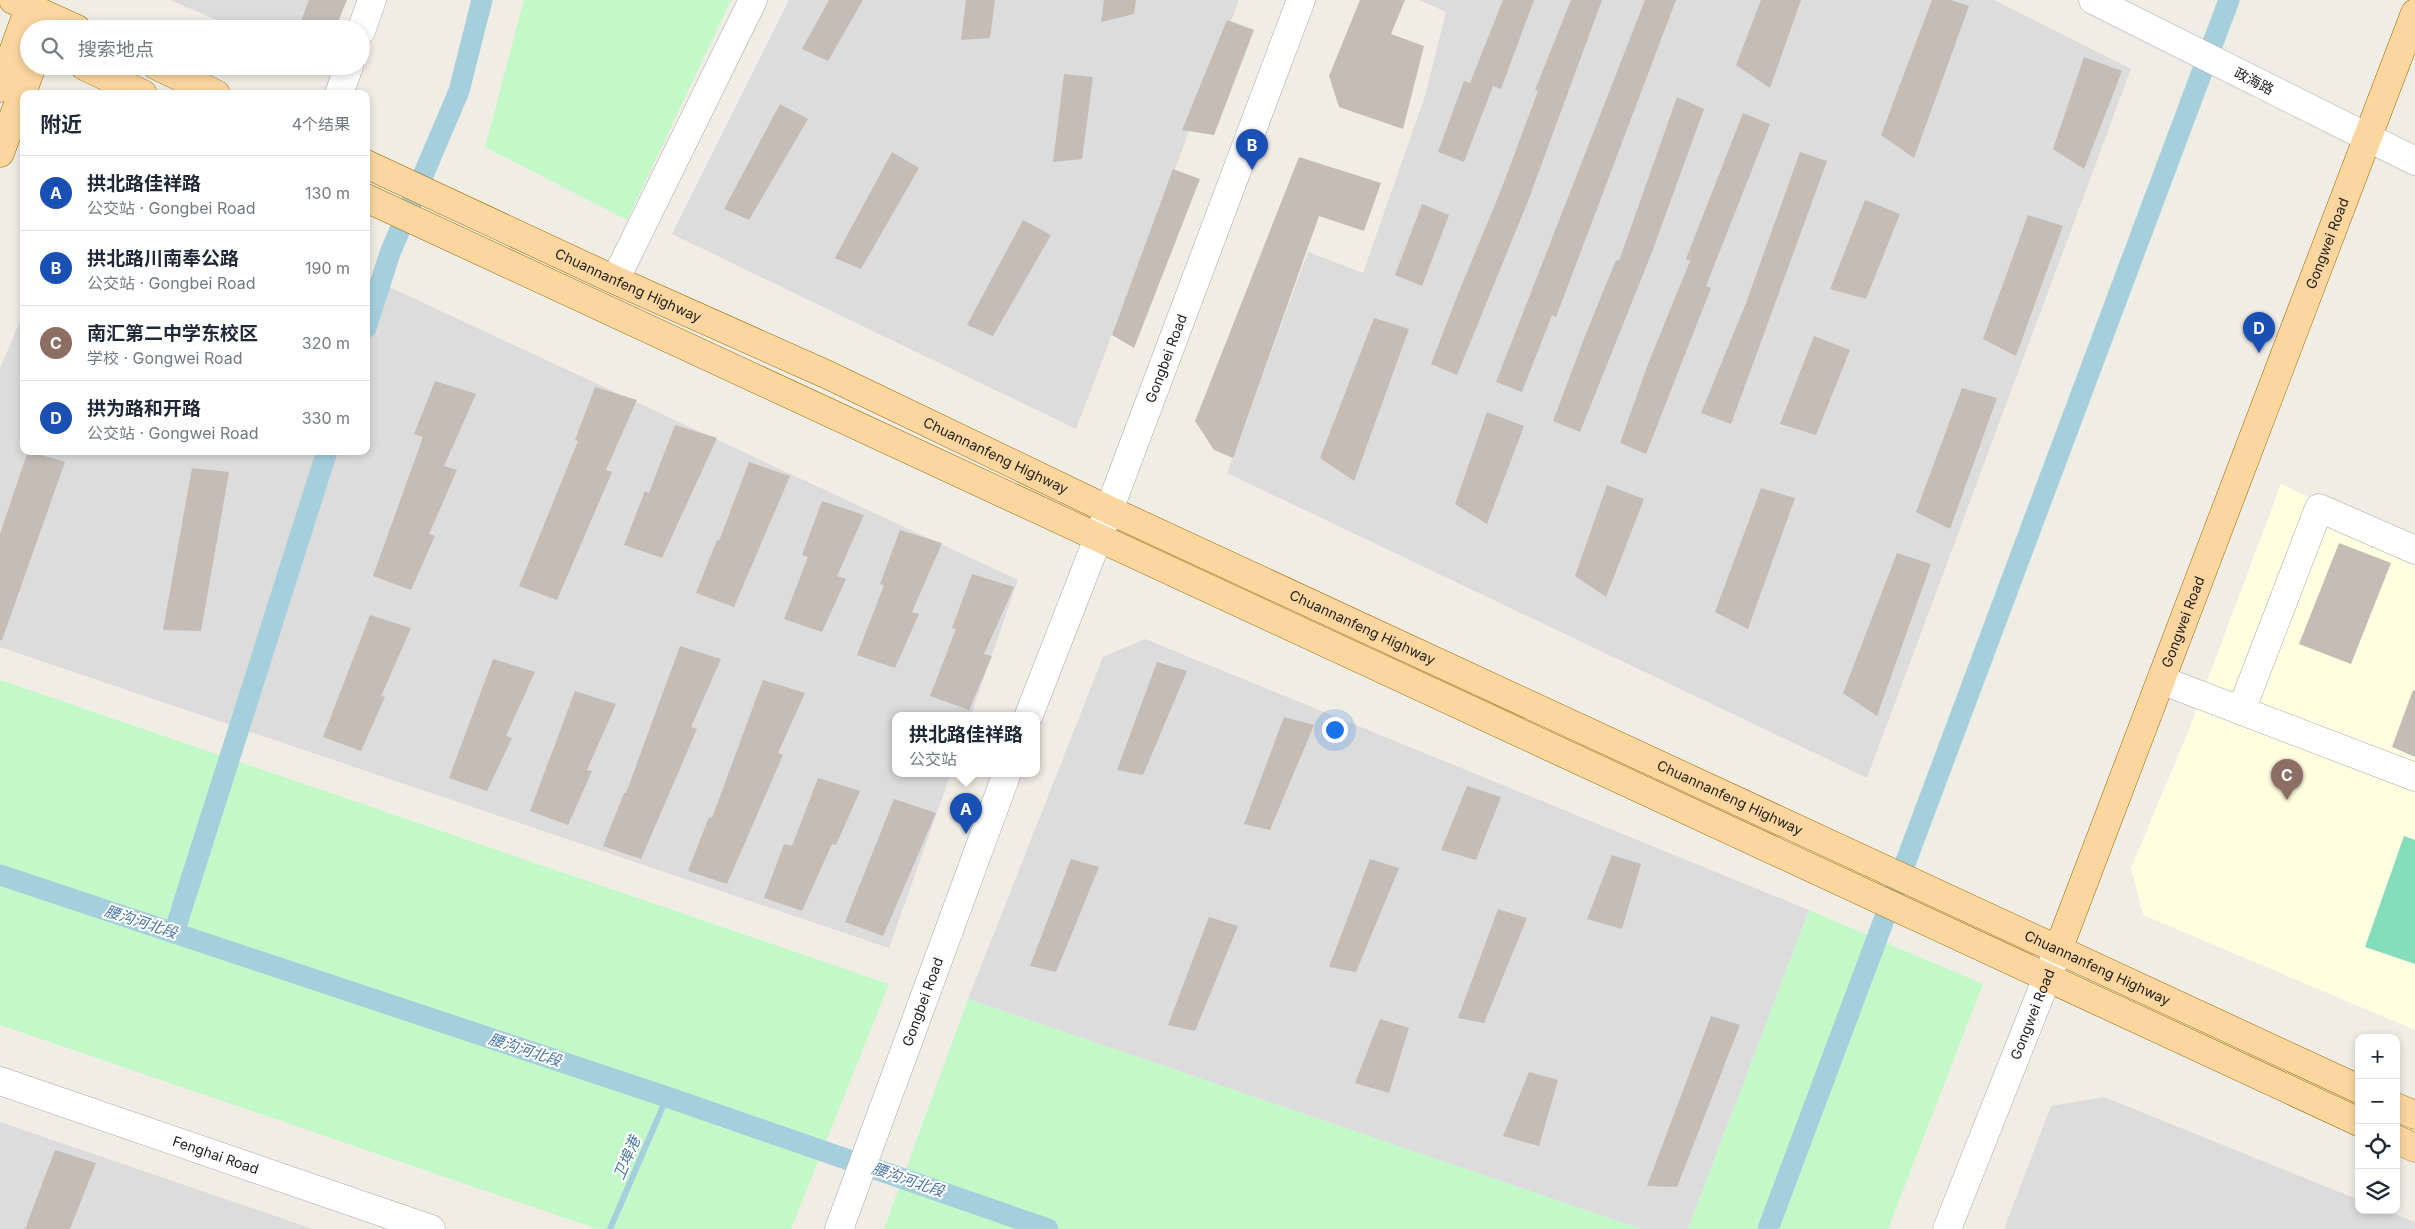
<!DOCTYPE html>
<html lang="zh">
<head>
<meta charset="utf-8">
<style>
  body { margin:0; font-family:Inter,"Noto Sans SC",sans-serif; background:#f2f2f3; color:#1f2937 }
  .controls { position:absolute; right:15px; bottom:15px; display:grid; overflow:hidden; border-radius:10px; box-shadow:0 2px 8px #0003 }
  .controls button { width:45px; height:45px; display:grid; place-items:center; padding:0; border:0; border-bottom:1px solid #e0e1e3; background:#fff; color:#1f2937; font:25px sans-serif }
  .you { position:absolute; left:1334px; top:729px; width:18px; height:18px; margin:-12px; border:4px solid #fff; border-radius:50%; background:#1a73e8; box-shadow:0 0 0 8px #1a73e833 }
  .badge { display:grid; place-items:center; width:32px; height:32px; border-radius:50%; background:#2563eb; color:#fff; font-size:16px; font-weight:700 }
  .pin { position:absolute; translate:-50% -41px; filter:drop-shadow(0 1px 2px #0008) }
  .pin::after { content:''; position:absolute; top:26px; width:18px; height:15px; background:inherit; clip-path:polygon(0 0,100% 0,50% 100%) }
  .popup { position:absolute; left:892px; top:712px; width:148px; height:65px; box-sizing:border-box; display:grid; place-content:center; border-radius:10px; background:#fff; filter:drop-shadow(0 1px 4px #0005); font-size:16px; white-space:nowrap; color:#747a83 }
  .popup b { font-size:19px; color:#1f2937 }
  .popup::after { content:''; position:absolute; left:50%; top:100%; margin-left:-10px; border:10px solid transparent; border-top-color:#fff }
  .list { margin:0; padding:0; list-style:none }
  h2 { display:flex; justify-content:space-between; align-items:center; height:65px; margin:0; padding:0 20px; font-size:21px }
  h2 small { font-size:16px; font-weight:400; color:#747a83 }
  .list li { display:grid; grid-template-columns:32px 1fr auto; gap:15px; align-items:center; box-sizing:border-box; height:75px; padding:0 20px; border-top:1px solid #e0e1e3 }
  .list b { display:block; font-size:19px; white-space:nowrap }
  .list p { margin:0; font-size:16px; white-space:nowrap; color:#747a83 }
  .list em { font-size:16px; font-style:normal; color:#747a83 }
  .icon { flex:none; width:28px; height:28px; fill:none; stroke:currentColor; stroke-width:2; stroke-linecap:round; stroke-linejoin:round }
  .map { position:relative; flex:none; width:2415px; height:1229px; overflow:hidden }
  .search { position:absolute; background:#fff; box-shadow:0 2px 8px #0003; left:20px; top:20px; width:350px; height:55px; display:flex; align-items:center; gap:12px; box-sizing:border-box; padding:0 18px; border-radius:28px; color:#747a83; font-size:19px }
  .panel { position:absolute; background:#fff; box-shadow:0 2px 8px #0003; left:20px; top:90px; width:350px; height:365px; border-radius:10px }
  .map>svg:first-child { display:block }
</style>
</head>
<body>
<div class="map">
<svg width="2415" height="1229" viewBox="0 0 2415 1229">
  <rect width="100%" height="100%" fill="#f0ede5"/>
  <path fill="#dddcdc" d="M170,0H339L327,29H238Z
    M789,0H1239L1076,429L672,234Z
    M1419,0H1994L2131,69L1867,778L1227,473L1308,252L1363,273L1425,96L1446,12Z
    M366,276L1018,580L971,715H896V773H951L889,948L0,647V368L24,312V451H366Z
    M1145,639L1809,910L1688,1229H1641L968,999L1103,657Z
    M2104,1097L2359,1200V1210H2385L2415,1222V1229H2004L2051,1106Z
    M0,1122L313,1229H0Z"/>
  <path fill="#feffe0" d="M2281,484L2415,550V1030L2143,915L2131,868L2188,732Z"/>
  <path fill="#c3f9c9" d="M524,0H731L627,220L485,147Z
    M0,680L889,984L791,1229H597L0,1025Z
    M1809,910L1983,984L1888,1229H1688Z
    M968,999L1641,1229H884Z"/>
  <path fill="#84debd" d="M2404,836L2415,840V964L2365,947Z"/>
  <g fill="none" stroke-linecap="round" stroke-linejoin="round">
    <path stroke="#a6cfdd" stroke-width="6" d="M610,1229L667,1097"/>
    <path stroke="#a6cfdd" stroke-width="21" d="M366,328L390,253L459,91L482,0
      M0,875L667,1097L1048,1229
      M174,933L327,451
      M1768,1229L2229,0"/>
  </g>
  <path fill="#c4bcb5" d="M309,0H347L335,29H298Z
    M829,0H863L828,61L802,49Z
    M966,0H995L990,38L961,40Z
    M1104,0H1136L1134,14L1101,22Z
    M1360,0H1405L1391,34L1424,46L1403,129L1339,107L1329,76Z
    M1503,0H1534L1501,89L1493,86L1464,162L1438,152L1464,81L1470,83Z
    M1571,0H1602L1528,201L1457,375L1431,364L1458,294L1501,190L1538,91L1535,90Z
    M1645,0H1676L1556,317L1552,315L1522,392L1496,382Z
    M1761,0H1801L1770,88L1736,65Z
    M1932,0H1951L1969,6L1914,158L1881,135Z
    M1227,20L1254,30L1214,135L1182,130Z
    M2084,57L2122,71L2084,169L2053,149Z
    M1064,74L1093,77L1082,159L1053,162Z
    M1677,97L1704,109L1652,252L1580,432L1553,421L1585,336L1616,260L1619,261Z
    M780,104L808,119L749,220L724,209Z
    M1743,113L1770,124L1706,286L1711,288L1646,454L1620,443L1648,364L1690,261L1686,259Z
    M892,152L919,168L861,269L835,258Z
    M1800,152L1827,161L1731,424L1701,413L1746,303Z
    M1299,157L1381,183L1364,231L1319,216L1233,458L1214,450L1195,421Z
    M1173,169L1200,179L1134,348L1112,335Z
    M1865,200L1900,214L1866,299L1830,289Z
    M1422,204L1449,215L1422,286L1395,275Z
    M2028,215L2063,226L2016,356L1983,339Z
    M1023,220L1051,235L993,336L967,325Z
    M1374,318L1409,329L1354,481L1320,458Z
    M1814,336L1850,350L1816,435L1780,424Z
    M435,381L476,394L444,466L457,470L429,534L435,536L411,590L373,576L423,437L414,434Z
    M595,387L637,400L606,470L612,472L557,600L519,586L578,441L575,440Z
    M1962,388L1997,398L1950,529L1916,512Z
    M1487,412L1524,426L1487,524L1455,504Z
    M675,425L717,438L662,558L624,545L645,491L649,493Z
    M28,451L65,462L2,640H0V534Z
    M749,462L790,476L734,607L696,593L717,540L719,541Z
    M192,468L229,472L201,631L163,630Z
    M1607,485L1644,499L1606,597L1575,576Z
    M1761,488L1795,498L1748,629L1715,612Z
    M822,501L864,515L837,576L846,579L822,632L784,619L808,557L802,555Z
    M900,530L942,543L912,612L919,614L895,668L857,655L884,585L880,584Z
    M2339,543L2391,563L2351,664L2299,644Z
    M1897,553L1931,564L1877,716L1843,693Z
    M972,574L1014,587L984,654L992,656L969,710L930,696L956,629L952,628Z
    M370,615L411,628L381,696L385,697L361,751L323,737Z
    M680,646L721,659L691,727L697,729L641,859L603,846L624,793H626Z
    M493,659L535,672L506,736L512,738L487,791L449,778Z
    M1157,662L1187,671L1143,775L1117,770Z
    M763,680L805,693L778,753L783,755L727,884L688,871L709,817L712,818Z
    M2413,690L2415,691V757L2392,747Z
    M575,691L616,704L587,770L592,771L568,825L530,811Z
    M1284,717L1314,725L1270,830L1244,824Z
    M818,778L860,791L836,845L832,844L802,911L764,898L784,844L792,846Z
    M1467,786L1501,797L1476,860L1441,850Z
    M894,799L936,813L883,936L845,922Z
    M1612,855L1641,864L1622,929L1587,919Z
    M1071,859L1099,867L1056,972L1030,966Z
    M1370,859L1399,868L1356,972L1329,967Z
    M1498,909L1527,918L1484,1023L1458,1018Z
    M1209,917L1238,926L1195,1031L1168,1025Z
    M1711,1016L1740,1025L1677,1187L1647,1186Z
    M1380,1019L1409,1028L1389,1093L1355,1083Z
    M1529,1072L1558,1080L1539,1146L1503,1136Z
    M55,1150L96,1163L70,1229H25Z"/>
  <g fill="none" stroke-linecap="round" stroke-linejoin="round">
    <defs>
      <g id="minor">
        <path d="M2093,0L2415,161"/>
        <path d="M361,31L372,0"/>
        <path d="M339,94L349,66"/>
        <path d="M615,280L753,0"/>
        <path d="M2161,680L2415,777"/>
        <path d="M2241,711L2319,508L2415,550"/>
        <path id="s1" d="M1029,715L1109,510L1301,0"/>
        <path id="s2" d="M0,1081L431,1229"/>
        <path id="s3" d="M839,1229L1007,773"/>
        <path id="s4" d="M1947,1229L2058,950"/>
      </g>
      <g id="major">
        <path d="M13,0L77,29"/>
        <path d="M84,66L143,94"/>
        <path d="M157,66L216,94"/>
        <path d="M0,88L32,0"/>
        <path d="M0,153L32,66"/>
        <path id="s5" d="M366,164L615,280L828,375L1109,510L2359,1089"/>
        <path d="M366,198L2359,1122"/>
        <path id="s6" d="M2058,950L2415,13"/>
        <path d="M2396,1107L2415,1115"/>
        <path d="M2396,1139L2415,1148"/>
      </g>
    </defs>
    <use href="#minor" stroke="#a6a6a6" stroke-width="29"/>
    <use href="#major" stroke="#986a02" stroke-width="29"/>
    <use href="#minor" stroke="#fff" stroke-width="28"/>
    <use href="#major" stroke="#fbd69f" stroke-width="28"/>
  </g>
  <g text-anchor="middle" stroke-width="4" stroke-linejoin="round" paint-order="stroke">
    <g font-size="14" fill="#1f1f1f" stroke="#fff">
      <text transform="translate(2254 81) rotate(27)" y="5">政海路</text>
      <text dy="5" stroke="none"><textPath href="#s6" startOffset="756">Gongwei Road</textPath></text>
      <text dy="5" stroke="none"><textPath href="#s5" startOffset="289">Chuannanfeng Highway</textPath></text>
      <text dy="5" stroke="none"><textPath href="#s1" startOffset="382">Gongbei Road</textPath></text>
      <text dy="5" stroke="none"><textPath href="#s5" startOffset="694">Chuannanfeng Highway</textPath></text>
      <text dy="5" stroke="none"><textPath href="#s6" startOffset="351">Gongwei Road</textPath></text>
      <text dy="5" stroke="none"><textPath href="#s5" startOffset="1099">Chuannanfeng Highway</textPath></text>
      <text dy="5" stroke="none"><textPath href="#s5" startOffset="1504">Chuannanfeng Highway</textPath></text>
      <text dy="5" stroke="none"><textPath href="#s5" startOffset="1909">Chuannanfeng Highway</textPath></text>
      <text dy="5" stroke="none"><textPath href="#s3" startOffset="242">Gongbei Road</textPath></text>
      <text dy="5" stroke="none"><textPath href="#s4" startOffset="231">Gongwei Road</textPath></text>
      <text dy="5" stroke="none"><textPath href="#s2" startOffset="228">Fenghai Road</textPath></text>
    </g>
    <g font-size="15" font-style="italic" fill="#4976a6" stroke="#fff">
      <text transform="translate(141 922) rotate(18)" y="5">腰沟河北段</text>
      <text transform="translate(525 1050) rotate(18)" y="5">腰沟河北段</text>
      <text transform="translate(627 1158) rotate(-67)" y="5">卫埠港</text>
      <text transform="translate(908 1180) rotate(19)" y="5">腰沟河北段</text>
    </g>
  </g>
</svg>
<div class="controls">
<button>+</button>
<button>−</button>
<button><svg class="icon" aria-label="locate" viewBox="0 0 24 24"><circle cx="12" cy="12" r="6"/><path d="M12 2v4M12 18v4M2 12h4M18 12h4"/></svg></button>
<button><svg class="icon" aria-label="layers" viewBox="0 0 24 24"><path d="M12 4l9 5-9 5-9-5zM3 14l9 5 9-5"/></svg></button>
</div>
<div class="you"></div>
<div class="pin badge" style="left:966px;top:834px;background:#1a4fb4">A</div>
<div class="popup"><b>拱北路佳祥路</b>公交站</div>
<div class="pin badge" style="left:1252px;top:170px;background:#1a4fb4">B</div>
<div class="pin badge" style="left:2287px;top:800px;background:#8d6e63">C</div>
<div class="pin badge" style="left:2259px;top:353px;background:#1a4fb4">D</div>
<div class="search"><svg class="icon" aria-label="search" viewBox="0 0 24 24"><circle cx="10" cy="10" r="6"/><path d="M15 15l6 6"/></svg>搜索地点</div>
<section class="panel">
<h2>附近<small>4个结果</small></h2>
<ul class="list">
<li><span class="badge" style="background:#1a4fb4">A</span><div><b>拱北路佳祥路</b><p>公交站 · Gongbei Road</p></div><em>130 m</em></li>
<li><span class="badge" style="background:#1a4fb4">B</span><div><b>拱北路川南奉公路</b><p>公交站 · Gongbei Road</p></div><em>190 m</em></li>
<li><span class="badge" style="background:#8d6e63">C</span><div><b>南汇第二中学东校区</b><p>学校 · Gongwei Road</p></div><em>320 m</em></li>
<li><span class="badge" style="background:#1a4fb4">D</span><div><b>拱为路和开路</b><p>公交站 · Gongwei Road</p></div><em>330 m</em></li>
</ul>
</section>
</div>
</body>
</html>
